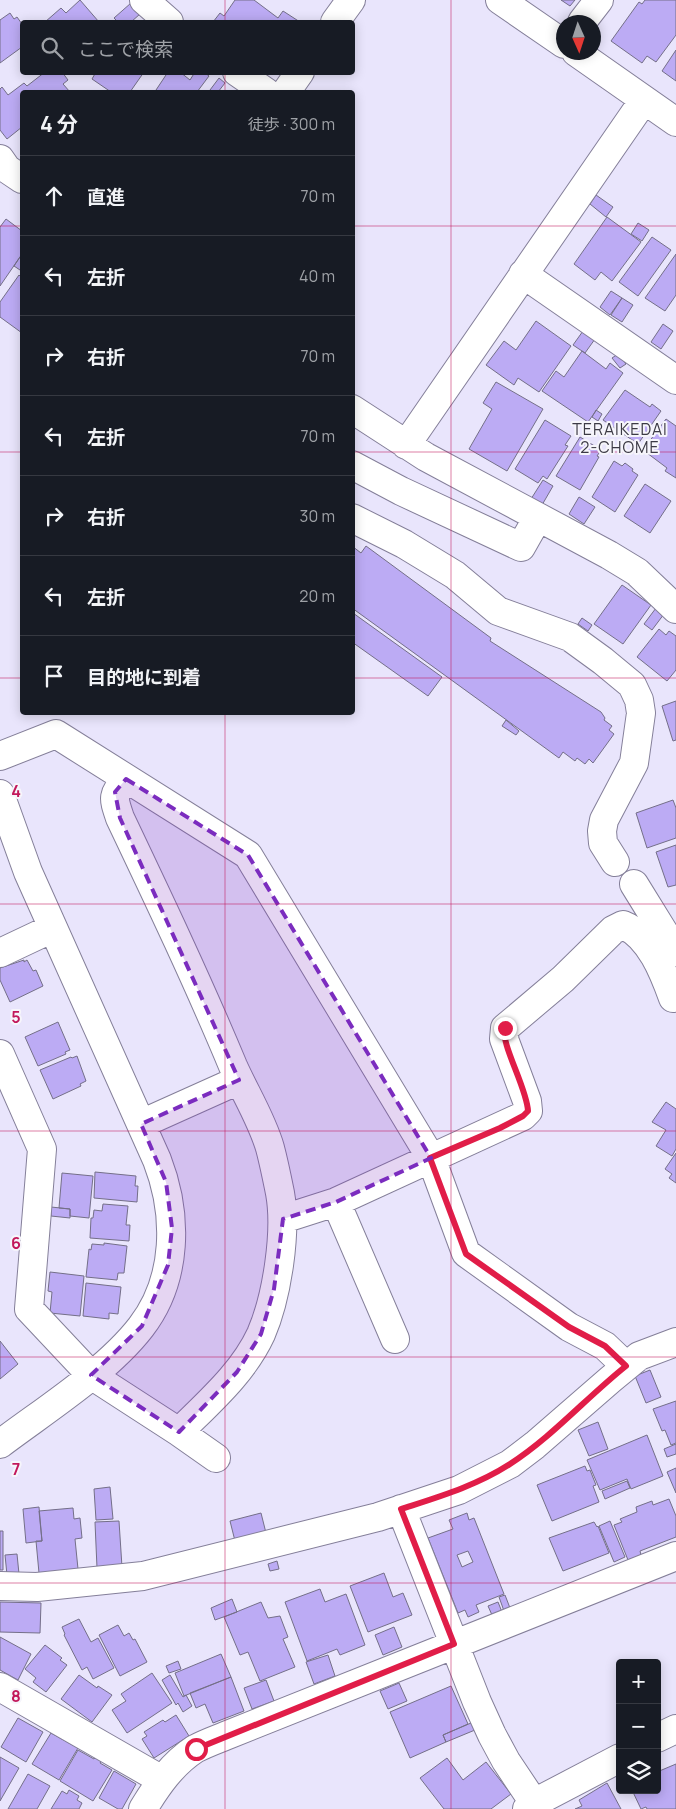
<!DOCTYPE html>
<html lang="ja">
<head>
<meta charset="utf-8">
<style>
  body { margin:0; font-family:Manrope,"Noto Sans JP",sans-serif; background:#20242c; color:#f1f3f6 }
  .controls { position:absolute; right:15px; bottom:15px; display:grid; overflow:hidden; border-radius:5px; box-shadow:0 2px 12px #0003 }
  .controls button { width:45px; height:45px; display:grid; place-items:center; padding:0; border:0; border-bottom:1px solid #363941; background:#171b24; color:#f1f3f6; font:25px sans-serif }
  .compass { position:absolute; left:556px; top:15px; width:45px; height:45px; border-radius:50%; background:#171b24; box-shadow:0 2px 12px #0003; rotate:177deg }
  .stop { position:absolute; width:15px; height:15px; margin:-11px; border:4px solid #e11d48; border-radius:50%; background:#fff }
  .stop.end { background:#e11d48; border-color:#fff; box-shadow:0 1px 5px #0008 }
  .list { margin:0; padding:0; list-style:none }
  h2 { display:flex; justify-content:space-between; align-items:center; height:65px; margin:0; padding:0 20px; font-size:21px }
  h2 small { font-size:16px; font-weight:400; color:#9ea1a6 }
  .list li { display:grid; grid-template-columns:32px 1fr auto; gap:15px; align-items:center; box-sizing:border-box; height:80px; padding:0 20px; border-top:1px solid #363941 }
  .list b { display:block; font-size:19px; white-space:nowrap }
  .list em { font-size:16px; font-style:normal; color:#9ea1a6 }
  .icon { flex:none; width:28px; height:28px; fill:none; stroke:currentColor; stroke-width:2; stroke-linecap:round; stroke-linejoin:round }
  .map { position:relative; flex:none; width:676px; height:1809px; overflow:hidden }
  .search { position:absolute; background:#171b24; box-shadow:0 2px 12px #0003; left:20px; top:20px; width:335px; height:55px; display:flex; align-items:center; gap:12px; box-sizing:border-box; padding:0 18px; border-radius:5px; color:#9ea1a6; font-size:19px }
  .panel { position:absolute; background:#171b24; box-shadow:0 2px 12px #0003; left:20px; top:90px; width:335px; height:625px; border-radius:5px }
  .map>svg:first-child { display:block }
</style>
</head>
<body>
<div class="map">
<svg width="676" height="1809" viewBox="0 0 676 1809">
  <rect width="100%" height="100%" fill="#e9e5fc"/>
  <path fill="#bcabf4" stroke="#746f88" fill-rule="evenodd" d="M80,0L99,22H45L61,8L66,13Z
    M235,0H254L278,18L283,11L300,22H213L220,13L224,16Z
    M561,0H575L570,6Z
    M645,0H676V35L656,62L647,56L642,63L611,41L639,2L642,4Z
    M131,3L140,14L131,22H118L114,18Z
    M10,13L14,19L17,17L22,24V47L0,63V20Z
    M676,50V81L662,71Z
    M45,72H62L68,80L63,84L70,92H22V127L7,139L0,130V89L2,87L8,95L24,83L27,86Z
    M96,72H144L130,92H111L92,79Z
    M168,72H180L190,80L195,72H204L209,76L197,92H159L156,90Z
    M219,78L225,83L218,92H213L210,90Z
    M596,195L613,207L606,217L590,204Z
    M607,217L641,242L612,281L601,272L595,280L574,264Z
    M6,219L22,231V254L0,286V227Z
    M638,223L649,230L642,241L631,234Z
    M652,237L671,250L638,296L619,282Z
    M676,254V295L665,311L645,298Z
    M20,257L22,259V266L20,270L14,266Z
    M19,275L22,278V333L0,317V302Z
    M611,291L622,298L610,315L600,307Z
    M622,298L633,305L622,322L611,315Z
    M536,321L571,346L539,392L518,378L514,385L486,365L504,341L516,350Z
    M663,324L673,331L661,349L651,342Z
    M583,331L595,339L585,353L573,345Z
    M582,351L606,369L610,363L623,373L588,422L542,391L556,371L564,377Z
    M618,354L626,364L620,368L612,358Z
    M496,382L543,409L507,471L469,449L492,409L483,403Z
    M625,390L650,407L652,404L661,411L638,444L603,420Z
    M596,410L602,414L598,421L592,417Z
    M666,419L676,426V478L665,471L667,468L643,450Z
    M545,420L571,436L565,445L568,446L547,479L543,476L538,483L515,469Z
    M580,437L601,450L597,456L599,457L580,490L556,476Z
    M614,461L622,466L625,463L633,469L632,471L638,475L615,512L592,497Z
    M543,480L553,486L542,505L531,499Z
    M645,484L671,501L650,533L624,516Z
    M579,497L595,507L584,524L569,514Z
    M352,546L361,553L366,546L491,638L490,641L601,712L605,718L604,720L612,726L609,730L614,734L593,763L589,759L585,764L577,758L575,761L563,752L559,758L352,608Z
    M622,585L651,605L623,644L594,624Z
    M656,608L664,614L652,630L644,624Z
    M353,613L442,677L428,696L352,642Z
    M582,618L592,625L588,631L578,624Z
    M659,629L666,635L669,631L676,636V670L667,681L637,657Z
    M676,701V740L673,741L662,706Z
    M506,720L519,731L516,735L502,726Z
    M673,800L676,808V838L647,848L636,813Z
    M676,845V885L668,887L656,852Z
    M24,960V962L27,960L33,971L36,970L43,986L10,1002L0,980V968Z
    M58,1022L70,1050L65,1052L66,1054L38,1066L25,1037Z
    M77,1056L86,1081L80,1084L81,1086L53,1099L40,1070L71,1057L72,1058Z
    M666,1102L676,1109V1149L672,1156L656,1146L666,1130L652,1122Z
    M676,1153V1183L669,1178L672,1174L665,1169Z
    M95,1172L136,1176L135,1186H138L137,1202L94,1198Z
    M62,1173L93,1176L89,1218L70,1216V1209L59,1208Z
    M103,1204L128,1206L126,1225H130L129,1241L90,1238L91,1218H93L94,1210L102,1211Z
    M51,1207L70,1209V1218L51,1216Z
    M104,1243L127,1246L124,1273H118L117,1280L86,1277L89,1249L91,1250L92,1244L104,1245Z
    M50,1272L84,1276L80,1316L50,1313L52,1292L48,1291Z
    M86,1283L121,1287L118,1314L109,1313V1319L83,1316Z
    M0,1341L18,1364L0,1379Z
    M650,1370L661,1397L646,1403L635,1376Z
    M676,1401V1443L671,1445L665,1430L662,1431L653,1409Z
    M598,1422L608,1449L589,1456L578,1430Z
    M647,1435L663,1476L631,1489L627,1479L600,1490L587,1460Z
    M676,1444V1454L667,1457L664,1449Z
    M585,1466L587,1471L590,1470L596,1485L593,1486L599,1502L552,1521L537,1485Z
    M676,1468V1493L667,1472Z
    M627,1481L630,1488L605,1499L602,1491Z
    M110,1487L113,1519L96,1520L94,1489Z
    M669,1499L676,1516V1537L640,1551L641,1555L628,1560L614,1525L622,1522L620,1519L637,1512L636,1507L652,1501L653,1505Z
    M39,1507L42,1541L26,1543L23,1509Z
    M73,1508L74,1519L80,1518L82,1538L75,1539L78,1569L39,1573L36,1541H42L39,1511Z
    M261,1513L266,1533L235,1541L230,1521Z
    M467,1513L469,1520L474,1518L504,1594L476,1605L479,1612L468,1617L465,1610L458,1613L428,1538L453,1529L449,1520ZM468,1551L473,1562L462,1567L457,1555Z
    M119,1521L122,1567L97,1568L95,1522Z
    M610,1521L625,1557L614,1562L599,1526Z
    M594,1522L597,1527L598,1526L609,1553L563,1571L549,1538Z
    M0,1531H3V1570H0Z
    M17,1554L19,1574L7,1575L5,1555Z
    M277,1561L279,1569L270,1571L268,1564Z
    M384,1573L393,1597L403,1593L412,1615L368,1632L350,1586Z
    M320,1589L325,1602L346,1594L365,1645L340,1655L337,1649L307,1661L285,1602Z
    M505,1595L510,1608L504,1611L499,1597Z
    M232,1599L237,1612L215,1620L211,1608Z
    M0,1602L41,1603L40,1633L0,1632Z
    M261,1602L268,1618L280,1616L288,1637L283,1639L295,1667L260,1681L248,1652L240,1655L224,1617Z
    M498,1602L502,1612L492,1615L488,1606Z
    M79,1619L91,1642L98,1638L114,1668L93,1679L87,1667L82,1670L64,1635L65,1634L62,1627Z
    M118,1625L124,1636L129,1633L133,1640L135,1639L147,1662L120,1676L99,1635Z
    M394,1627L402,1647L383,1655L375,1635Z
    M0,1637L31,1654L18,1680L0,1670Z
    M45,1645L62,1658L60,1660L67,1665L46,1692L33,1682L36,1678L25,1669Z
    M221,1654L231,1677L184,1696L175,1673Z
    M328,1655L335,1676L314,1684L306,1662Z
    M178,1661L181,1669L169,1673L166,1666Z
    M152,1673L172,1703L127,1733L112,1710L126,1701L121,1694Z
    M79,1675L97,1688L98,1686L112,1695L92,1722L61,1699Z
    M170,1675L183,1697L186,1695L192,1706L183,1712L178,1703L176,1705L162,1680Z
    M231,1677L244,1711L213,1723L205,1704L196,1708L190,1693Z
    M266,1680L274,1701L252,1709L244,1688Z
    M399,1683L407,1701L388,1709L380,1691Z
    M451,1686L468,1724L443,1735L446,1742L410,1758L390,1712Z
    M176,1715L189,1736L154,1758L142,1739L147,1736L144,1732L163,1720L165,1722Z
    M18,1718L43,1732L26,1762L1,1747Z
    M471,1723L475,1730L446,1742L443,1735Z
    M51,1733L78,1748L59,1780L32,1764Z
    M78,1750L94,1759L96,1757L102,1760L100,1763L112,1770L93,1801L60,1781Z
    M0,1757L19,1768L0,1801Z
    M447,1758L463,1780L486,1762L511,1794L491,1809H444L420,1778Z
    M676,1764V1809H647L646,1807L641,1809L632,1790H657V1772Z
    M114,1771L136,1784L122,1809H118L99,1798Z
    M28,1774L50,1786L37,1809H8Z
    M607,1783L621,1809H575L582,1806L579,1800Z
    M69,1790L79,1796L77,1800L82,1803L79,1809H51L62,1791L67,1794Z"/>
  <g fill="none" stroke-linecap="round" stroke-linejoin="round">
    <defs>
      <path id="minor" d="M144,0L169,22
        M500,0L564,44
        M335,22L351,0
        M582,22L599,0
        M576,52L676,122
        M237,72L266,92
        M286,92L300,72
        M0,159L7,169L22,179
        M523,274L676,380
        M352,409L426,457L609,555L637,572L676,609
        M406,445L644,100
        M352,465L401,491L521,547L538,517
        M352,518L404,544L455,575L498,611L570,637L603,661L632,685L639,700L641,713L634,763L604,820L602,831L603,843L615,862
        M0,756L56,734L248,855L431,1158L466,1253L569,1327L605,1346L626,1366
        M126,779C112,796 113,797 120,818C159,900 198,982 233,1066C245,1093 262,1120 270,1148C274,1163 277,1178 280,1193C287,1232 277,1297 261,1334C243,1373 209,1402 179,1432
        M0,794L28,872L157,1160C178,1214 178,1279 141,1327C107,1371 45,1410 0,1444
        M634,884L676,952
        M0,953L53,928
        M0,1054L42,1149L29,1309L91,1375L179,1432L216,1458
        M141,1124L239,1080
        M336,1202L395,1339
        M283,1219L336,1202L523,1116L528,1111L527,1101L504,1039L505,1028L563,979L613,930L623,925C650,936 664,973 673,998
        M401,1509L477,1702L492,1735L506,1761L538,1809
        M0,1586L37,1587L143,1576L378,1517L459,1490L510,1464L535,1445L611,1379L639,1356L676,1342
        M0,1687L162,1780
        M657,1738L676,1729
        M143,1809C157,1786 172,1764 195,1749C204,1744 215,1740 225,1736L676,1556
        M527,1809L534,1803L620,1758"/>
    </defs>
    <use href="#minor" stroke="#847f99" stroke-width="30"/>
    <use href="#minor" stroke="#fff" stroke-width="28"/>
  </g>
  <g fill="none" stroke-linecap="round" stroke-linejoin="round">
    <path stroke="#e11d48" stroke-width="6" d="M196,1749L454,1644L401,1509C438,1497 476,1486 510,1464C552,1437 587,1397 626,1366L605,1346L569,1327L466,1254L430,1158L500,1128L523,1116L528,1111C527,1088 500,1043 505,1028"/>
  </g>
  <path fill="#7b2cbf" fill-opacity="0.2" stroke="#7b2cbf" stroke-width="4" stroke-dasharray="10 6" stroke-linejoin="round" d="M126,779L248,855L431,1158L336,1202L283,1219L274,1289L261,1334L237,1372L179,1432L91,1375L142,1326L168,1265L172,1228L166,1182L141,1124L239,1080L120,818L115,792Z"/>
  <path fill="none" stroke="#c2185b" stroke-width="1" stroke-opacity="0.55" d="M225,0V22M451,0V1809M225,72V92M0,226H22M352,226H676M0,452H22M352,452H676M0,678H22M352,678H676M225,712V1809M0,904H676M0,1131H676M0,1357H676M0,1583H676"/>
  <g text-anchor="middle" stroke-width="4" stroke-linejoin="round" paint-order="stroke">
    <g font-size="16" letter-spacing="1" fill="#3c3a45" stroke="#f6f5fb">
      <text x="620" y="435">TERAIKEDAI<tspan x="620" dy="18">2-CHOME</tspan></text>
    </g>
  </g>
  <g font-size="16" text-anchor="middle" font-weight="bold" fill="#c2185b" stroke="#f6f5fb" stroke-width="4" stroke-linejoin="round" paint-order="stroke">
    <text x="16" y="797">4</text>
    <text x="16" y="1023">5</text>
    <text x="16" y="1249">6</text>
    <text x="16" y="1475">7</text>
    <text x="16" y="1702">8</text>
  </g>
</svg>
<div class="controls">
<button>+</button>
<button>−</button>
<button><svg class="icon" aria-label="layers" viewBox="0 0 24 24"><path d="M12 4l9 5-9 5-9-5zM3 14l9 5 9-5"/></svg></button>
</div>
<svg class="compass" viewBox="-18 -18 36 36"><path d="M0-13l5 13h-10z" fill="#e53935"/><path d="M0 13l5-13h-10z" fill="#9ea1a6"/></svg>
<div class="stop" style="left:196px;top:1749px"></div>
<div class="stop end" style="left:505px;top:1028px"></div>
<div class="search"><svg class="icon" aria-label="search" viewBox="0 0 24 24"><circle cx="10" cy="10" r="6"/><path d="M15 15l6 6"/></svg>ここで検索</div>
<section class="panel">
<h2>4 分<small>徒歩 · 300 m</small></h2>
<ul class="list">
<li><svg class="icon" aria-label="ahead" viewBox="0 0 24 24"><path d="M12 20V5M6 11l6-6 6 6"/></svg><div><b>直進</b></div><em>70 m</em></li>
<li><svg class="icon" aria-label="left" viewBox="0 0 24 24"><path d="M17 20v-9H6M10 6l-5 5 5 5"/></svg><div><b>左折</b></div><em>40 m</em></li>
<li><svg class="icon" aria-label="right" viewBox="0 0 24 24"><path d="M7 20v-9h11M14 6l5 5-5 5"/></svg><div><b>右折</b></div><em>70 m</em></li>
<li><svg class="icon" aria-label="left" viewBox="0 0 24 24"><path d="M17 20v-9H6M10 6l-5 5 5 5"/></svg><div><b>左折</b></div><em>70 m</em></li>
<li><svg class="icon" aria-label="right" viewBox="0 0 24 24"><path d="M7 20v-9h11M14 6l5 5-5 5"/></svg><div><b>右折</b></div><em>30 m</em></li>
<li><svg class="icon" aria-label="left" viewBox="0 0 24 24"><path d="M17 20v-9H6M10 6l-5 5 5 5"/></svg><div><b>左折</b></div><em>20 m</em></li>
<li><svg class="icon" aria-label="arrive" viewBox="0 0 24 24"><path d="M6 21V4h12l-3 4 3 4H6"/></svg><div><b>目的地に到着</b></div></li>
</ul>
</section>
</div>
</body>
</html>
